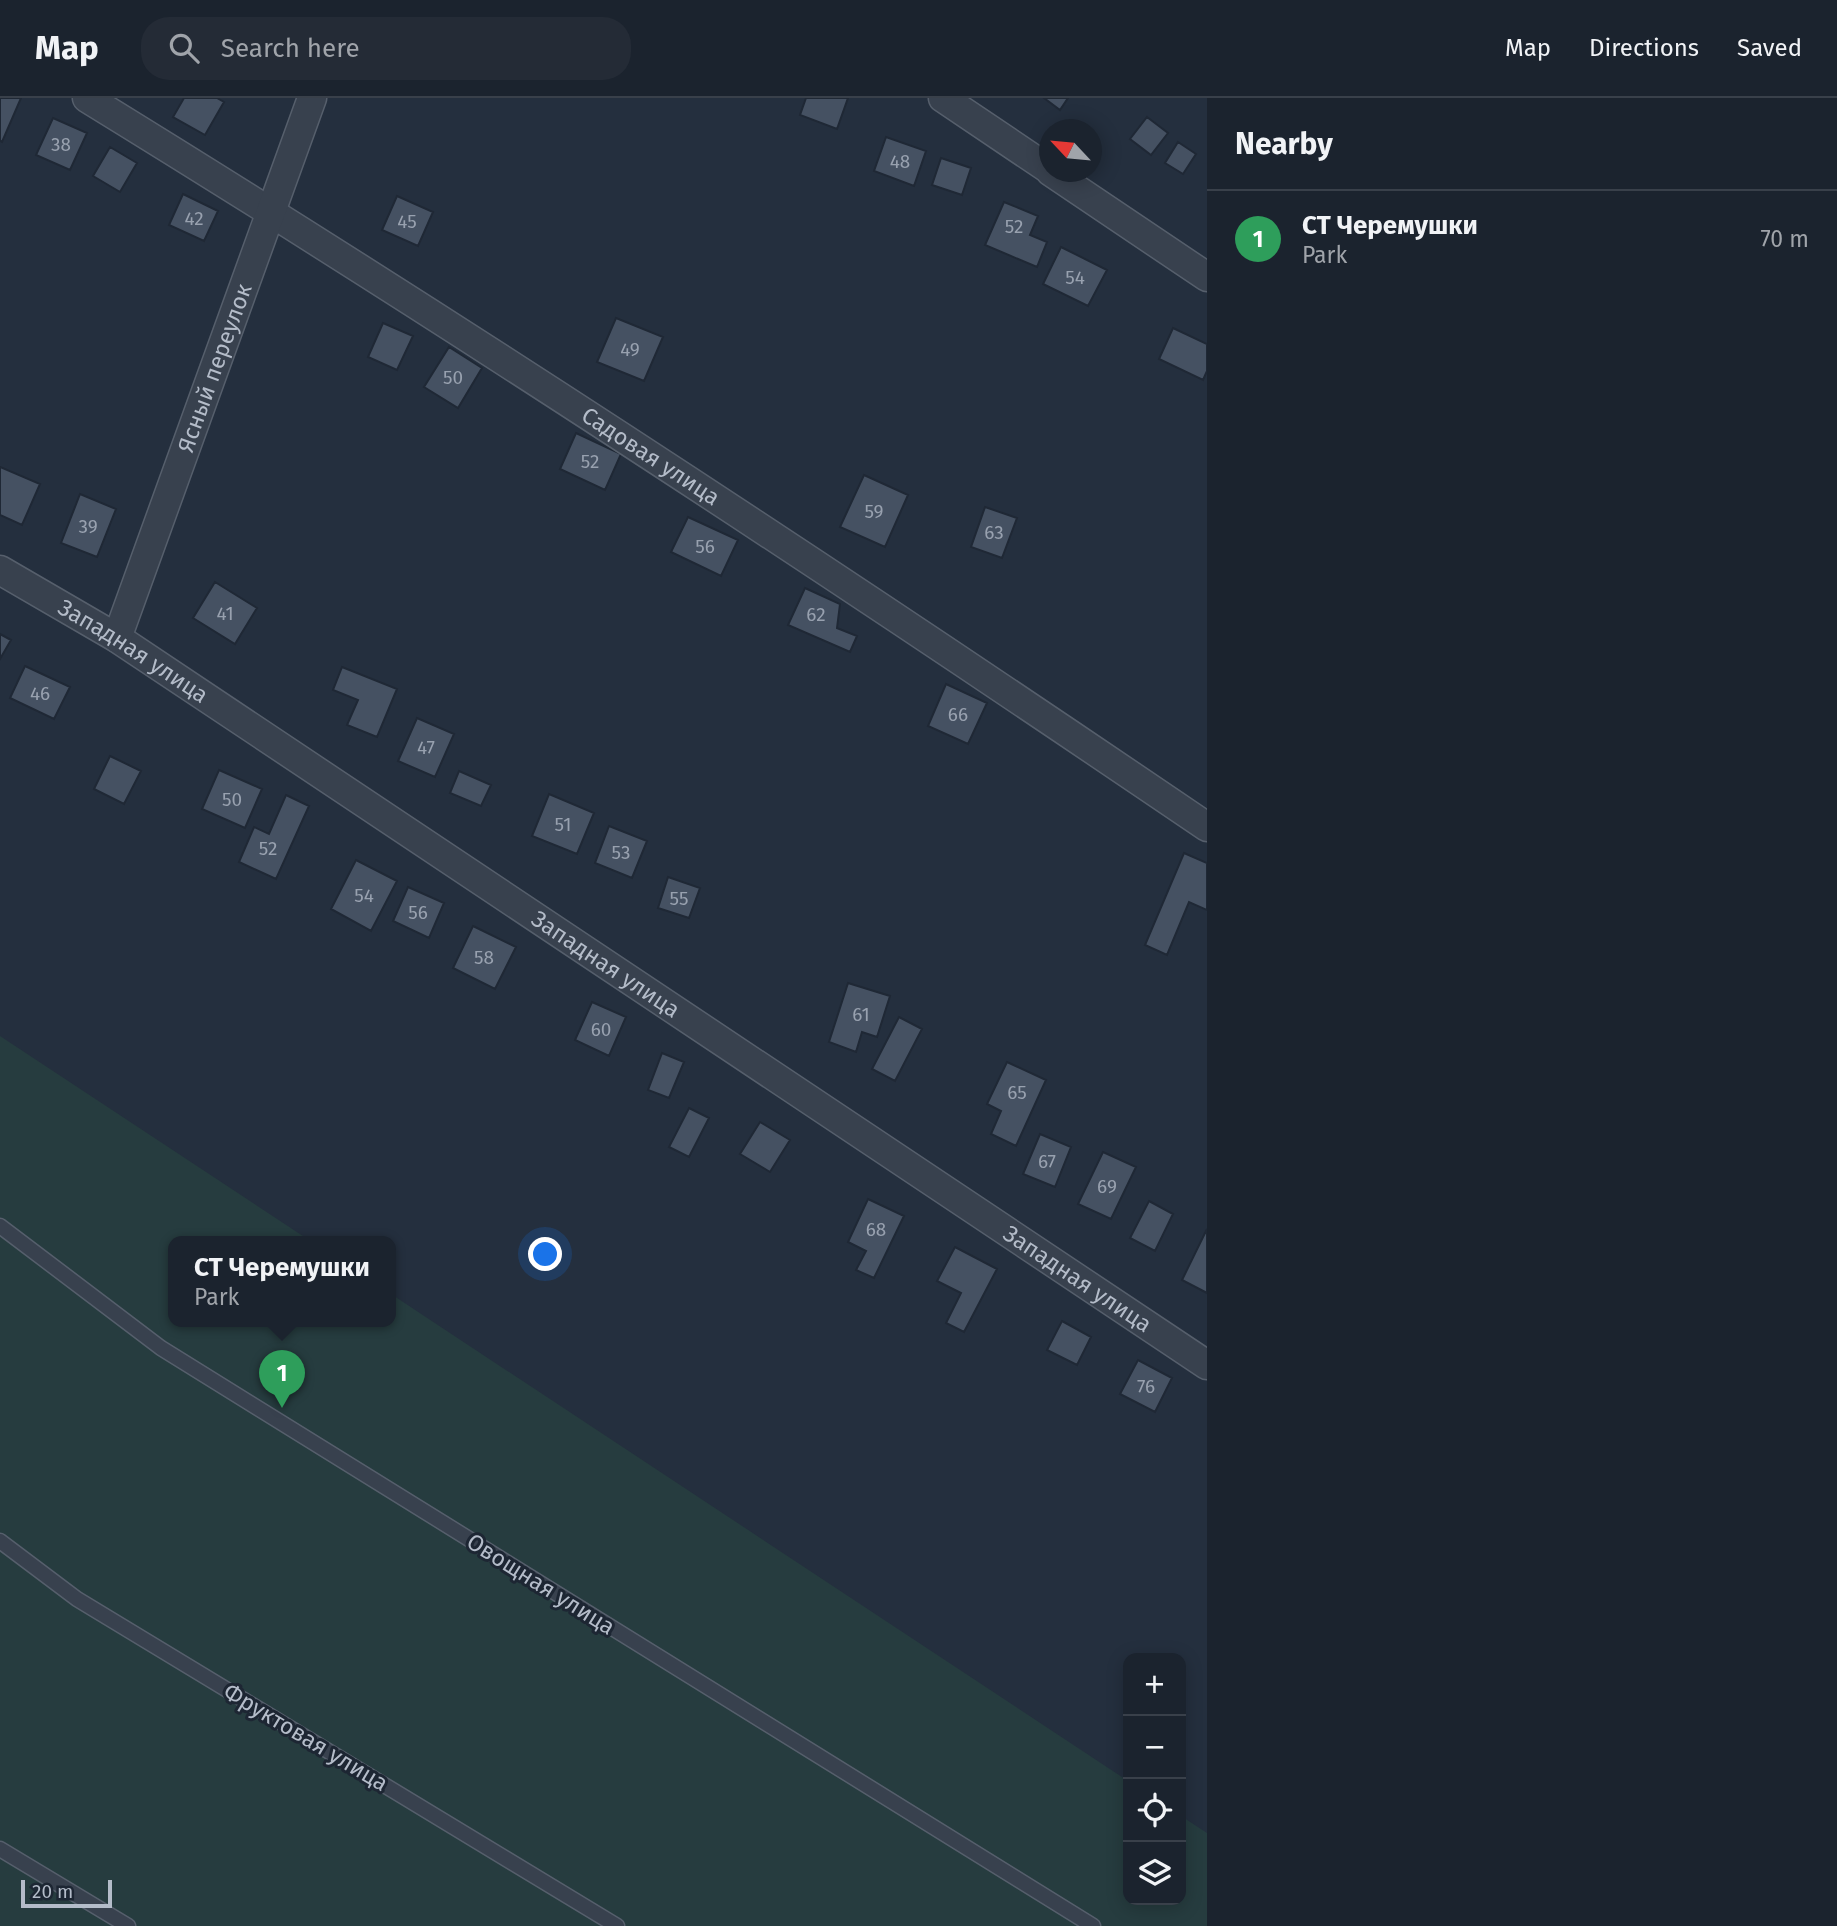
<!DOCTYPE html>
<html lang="en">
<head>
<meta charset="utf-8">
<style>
  body { margin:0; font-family:"Fira Sans",sans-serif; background:#242b36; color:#f1f3f6 }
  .controls { position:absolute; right:21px; bottom:21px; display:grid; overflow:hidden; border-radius:14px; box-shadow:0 4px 18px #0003 }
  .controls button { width:63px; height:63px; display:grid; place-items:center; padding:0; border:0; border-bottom:2px solid #39404a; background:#1b232e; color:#f1f3f6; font:35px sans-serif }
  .compass { position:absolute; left:1039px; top:21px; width:63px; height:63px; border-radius:50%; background:#1b232e; box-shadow:0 4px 18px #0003; rotate:296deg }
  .scale { position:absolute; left:21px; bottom:18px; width:91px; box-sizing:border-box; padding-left:7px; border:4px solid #b4bcc9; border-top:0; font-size:19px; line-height:24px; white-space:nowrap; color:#b4bcc9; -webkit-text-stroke:5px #1d2633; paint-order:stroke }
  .you { position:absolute; left:546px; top:1157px; width:24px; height:24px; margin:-18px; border:5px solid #fff; border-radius:50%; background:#1a73e8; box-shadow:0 0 0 10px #1a73e833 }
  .badge { display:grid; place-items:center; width:46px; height:46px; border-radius:50%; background:#db2777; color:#fff; font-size:23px; font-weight:700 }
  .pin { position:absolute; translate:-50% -58px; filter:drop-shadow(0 2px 4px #0008) }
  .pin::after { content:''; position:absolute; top:37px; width:24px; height:21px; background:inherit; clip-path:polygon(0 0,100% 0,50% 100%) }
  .popup { position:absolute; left:168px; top:1138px; width:228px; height:91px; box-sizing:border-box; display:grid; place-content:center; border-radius:14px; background:#1b232e; filter:drop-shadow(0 2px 5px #0005); font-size:23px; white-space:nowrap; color:#a0a4aa }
  .popup b { font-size:26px; color:#f1f3f6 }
  .popup::after { content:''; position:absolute; left:50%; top:100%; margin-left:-14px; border:14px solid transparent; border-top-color:#1b232e }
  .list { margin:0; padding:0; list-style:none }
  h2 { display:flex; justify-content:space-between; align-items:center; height:91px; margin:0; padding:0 28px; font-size:30px }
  h2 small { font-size:23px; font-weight:400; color:#a0a4aa }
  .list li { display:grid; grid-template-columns:46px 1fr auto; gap:21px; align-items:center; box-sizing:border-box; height:98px; padding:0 28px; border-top:2px solid #39404a }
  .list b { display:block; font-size:26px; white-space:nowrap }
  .list p { margin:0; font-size:23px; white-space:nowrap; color:#a0a4aa }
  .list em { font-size:23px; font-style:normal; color:#a0a4aa }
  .icon { flex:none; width:38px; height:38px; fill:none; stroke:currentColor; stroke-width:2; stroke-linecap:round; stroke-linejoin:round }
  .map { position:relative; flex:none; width:1207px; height:1828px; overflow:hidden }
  header { display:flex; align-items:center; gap:42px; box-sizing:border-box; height:98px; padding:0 35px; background:#1b232e; border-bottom:2px solid #39404a }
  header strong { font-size:33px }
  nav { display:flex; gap:38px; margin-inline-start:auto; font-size:24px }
  .search { width:490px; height:63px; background:#242b36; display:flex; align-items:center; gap:18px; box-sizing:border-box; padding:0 24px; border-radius:28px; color:#a0a4aa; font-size:26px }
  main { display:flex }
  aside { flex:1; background:#1b232e }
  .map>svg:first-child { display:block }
</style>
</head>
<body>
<header>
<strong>Map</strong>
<div class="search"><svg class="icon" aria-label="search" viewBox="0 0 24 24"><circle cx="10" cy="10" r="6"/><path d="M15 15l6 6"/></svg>Search here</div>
<nav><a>Map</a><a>Directions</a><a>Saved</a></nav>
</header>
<main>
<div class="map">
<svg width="1207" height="1828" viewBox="0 0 1207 1828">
  <rect width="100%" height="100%" fill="#242f3e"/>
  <path fill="#263c3f" d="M0,938L312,1144H174V1224H390L391,1196L1128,1683V1802H1181V1718L1207,1735V1828H0Z"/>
  <path fill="#455162" stroke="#1f2835" stroke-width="2" d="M0,0H21L2,44L0,43Z
    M184,0H217L224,4L205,37L173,19Z
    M806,0H848L837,31L800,17Z
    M1044,0H1068L1060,12Z
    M1147,19L1168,35L1151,57L1130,41Z
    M53,20L87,35L70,72L36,57Z
    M886,39L926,53L914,88L874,73Z
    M1178,44L1196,56L1183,76L1165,65Z
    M110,49L137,65L120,94L93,78Z
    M941,60L971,70L962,97L932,87Z
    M183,96L218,113L204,143L169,127Z
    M397,98L433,114L418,148L382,132Z
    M1004,104L1038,118L1030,137L1047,144L1037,169L985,147Z
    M1061,149L1107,172L1088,208L1043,186Z
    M616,220L663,239L644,283L597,264Z
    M383,225L413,238L397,272L368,259Z
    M1173,230L1207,246V273L1203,282L1159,261Z
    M449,249L482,270L458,310L424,289Z
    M576,335L621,356L605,392L560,371Z
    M0,369L40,386L22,427L0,417Z
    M864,377L908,397L885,449L840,429Z
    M80,396L116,411L97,459L61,445Z
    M985,409L1017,420L1002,460L971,449Z
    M688,419L738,442L721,478L671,454Z
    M215,484L257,510L235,546L193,520Z
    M805,490L840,506L837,530L857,538L850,554L788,527Z
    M0,536L11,542L0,561Z
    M25,568L70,589L54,621L10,600Z
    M342,569L397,591L377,639L347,627L358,602L333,592Z
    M946,586L987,605L968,646L928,628Z
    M417,620L454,636L435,679L398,663Z
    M110,658L141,673L124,706L94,691Z
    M219,672L262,691L245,730L202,711Z
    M459,673L491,687L481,708L450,695Z
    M549,696L594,715L577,756L532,738Z
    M286,697L309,708L276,781L239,764L254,729L269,736Z
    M609,728L647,743L632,780L595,765Z
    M1184,755L1207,765V812L1189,804L1167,857L1145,847Z
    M356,762L397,783L371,833L331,811Z
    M668,779L700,790L689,820L658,810Z
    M408,789L444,805L429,840L393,823Z
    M473,828L516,849L495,891L453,870Z
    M848,885L890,898L877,939L862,934L856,954L829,944Z
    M592,904L626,919L609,958L575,942Z
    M899,919L922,931L895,983L872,971Z
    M662,955L684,964L669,1000L648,992Z
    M1007,964L1046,982L1016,1048L991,1036L1001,1013L987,1006Z
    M689,1010L709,1020L689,1059L669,1049Z
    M760,1024L790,1042L770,1074L740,1056Z
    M1040,1036L1071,1049L1055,1089L1023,1076Z
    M1103,1054L1136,1069L1111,1121L1078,1106Z
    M868,1101L904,1118L874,1180L856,1172L866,1153L848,1144Z
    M1149,1103L1173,1116L1155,1153L1130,1140Z
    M1207,1131V1195L1182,1182Z
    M955,1149L997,1171L964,1234L946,1225L961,1195L937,1183Z
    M1062,1223L1091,1239L1077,1267L1047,1252Z
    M1138,1262L1172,1280L1155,1314L1120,1296Z"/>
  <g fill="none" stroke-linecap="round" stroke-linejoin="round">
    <defs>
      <path id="lane" d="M0,1128L161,1250L1093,1828
        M0,1443L77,1501L617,1828
        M0,1751L128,1828"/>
      <g id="street">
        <path id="s1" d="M87,0C466,233 839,479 1207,729"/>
        <path d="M943,0L1050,72"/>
        <path d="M1051,74L1207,179"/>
        <path id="s2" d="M0,472L117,540L1207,1267"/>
        <path id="s3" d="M117,540L312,0"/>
      </g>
    </defs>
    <use href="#lane" stroke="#565f6c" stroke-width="17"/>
    <use href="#street" stroke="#565f6c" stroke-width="31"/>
    <use href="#lane" stroke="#38414e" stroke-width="14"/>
    <use href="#street" stroke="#38414e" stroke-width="28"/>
  </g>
  <g text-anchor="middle" stroke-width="6" stroke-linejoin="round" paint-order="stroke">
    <g font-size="19" fill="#98a1af">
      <text x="61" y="53">38</text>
      <text x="900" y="70">48</text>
      <text x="194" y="127">42</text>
      <text x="407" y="130">45</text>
      <text x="1014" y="135">52</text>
      <text x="1075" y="186">54</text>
      <text x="630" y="258">49</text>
      <text x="453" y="286">50</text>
      <text x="590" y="370">52</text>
      <text x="874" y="420">59</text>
      <text x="88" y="435">39</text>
      <text x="994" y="441">63</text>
      <text x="705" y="455">56</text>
      <text x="225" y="522">41</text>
      <text x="816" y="523">62</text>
      <text x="40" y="602">46</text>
      <text x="958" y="623">66</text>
      <text x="426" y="656">47</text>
      <text x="232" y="708">50</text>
      <text x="563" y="733">51</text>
      <text x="268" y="757">52</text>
      <text x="621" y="761">53</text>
      <text x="364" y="804">54</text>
      <text x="679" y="807">55</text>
      <text x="418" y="821">56</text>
      <text x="484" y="866">58</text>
      <text x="861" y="923">61</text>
      <text x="601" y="938">60</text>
      <text x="1017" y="1001">65</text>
      <text x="1047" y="1070">67</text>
      <text x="1107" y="1095">69</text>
      <text x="876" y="1138">68</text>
      <text x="1146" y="1295">76</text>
    </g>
    <g font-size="23" fill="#b4bcc9" stroke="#1d2633">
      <text dy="8" stroke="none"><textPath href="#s3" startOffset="287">Ясный переулок</textPath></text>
      <text dy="8" stroke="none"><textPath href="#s1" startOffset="668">Садовая улица</textPath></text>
      <text dy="8" stroke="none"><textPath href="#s2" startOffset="156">Западная улица</textPath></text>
      <text dy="8" stroke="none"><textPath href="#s2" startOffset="723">Западная улица</textPath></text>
      <text dy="8" stroke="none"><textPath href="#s2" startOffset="1290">Западная улица</textPath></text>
      <text transform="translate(541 1486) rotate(32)" y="8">Овощная улица</text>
      <text transform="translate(306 1639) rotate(31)" y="8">Фруктовая улица</text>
    </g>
  </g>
</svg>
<div class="controls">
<button>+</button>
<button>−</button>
<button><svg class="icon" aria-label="locate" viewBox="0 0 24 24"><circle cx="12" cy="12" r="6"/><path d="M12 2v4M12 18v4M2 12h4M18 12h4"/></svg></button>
<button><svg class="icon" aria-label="layers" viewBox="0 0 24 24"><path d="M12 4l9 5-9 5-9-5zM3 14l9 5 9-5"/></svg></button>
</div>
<svg class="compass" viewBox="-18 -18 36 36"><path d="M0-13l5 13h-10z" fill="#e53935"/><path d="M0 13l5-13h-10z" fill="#a0a4aa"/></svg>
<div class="scale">20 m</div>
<div class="you"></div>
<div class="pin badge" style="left:282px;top:1310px;background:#2e9e5b">1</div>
<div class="popup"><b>СТ Черемушки</b>Park</div>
</div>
<aside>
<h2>Nearby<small></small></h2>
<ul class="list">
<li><span class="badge" style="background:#2e9e5b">1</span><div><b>СТ Черемушки</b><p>Park</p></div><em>70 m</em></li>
</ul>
</aside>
</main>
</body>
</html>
